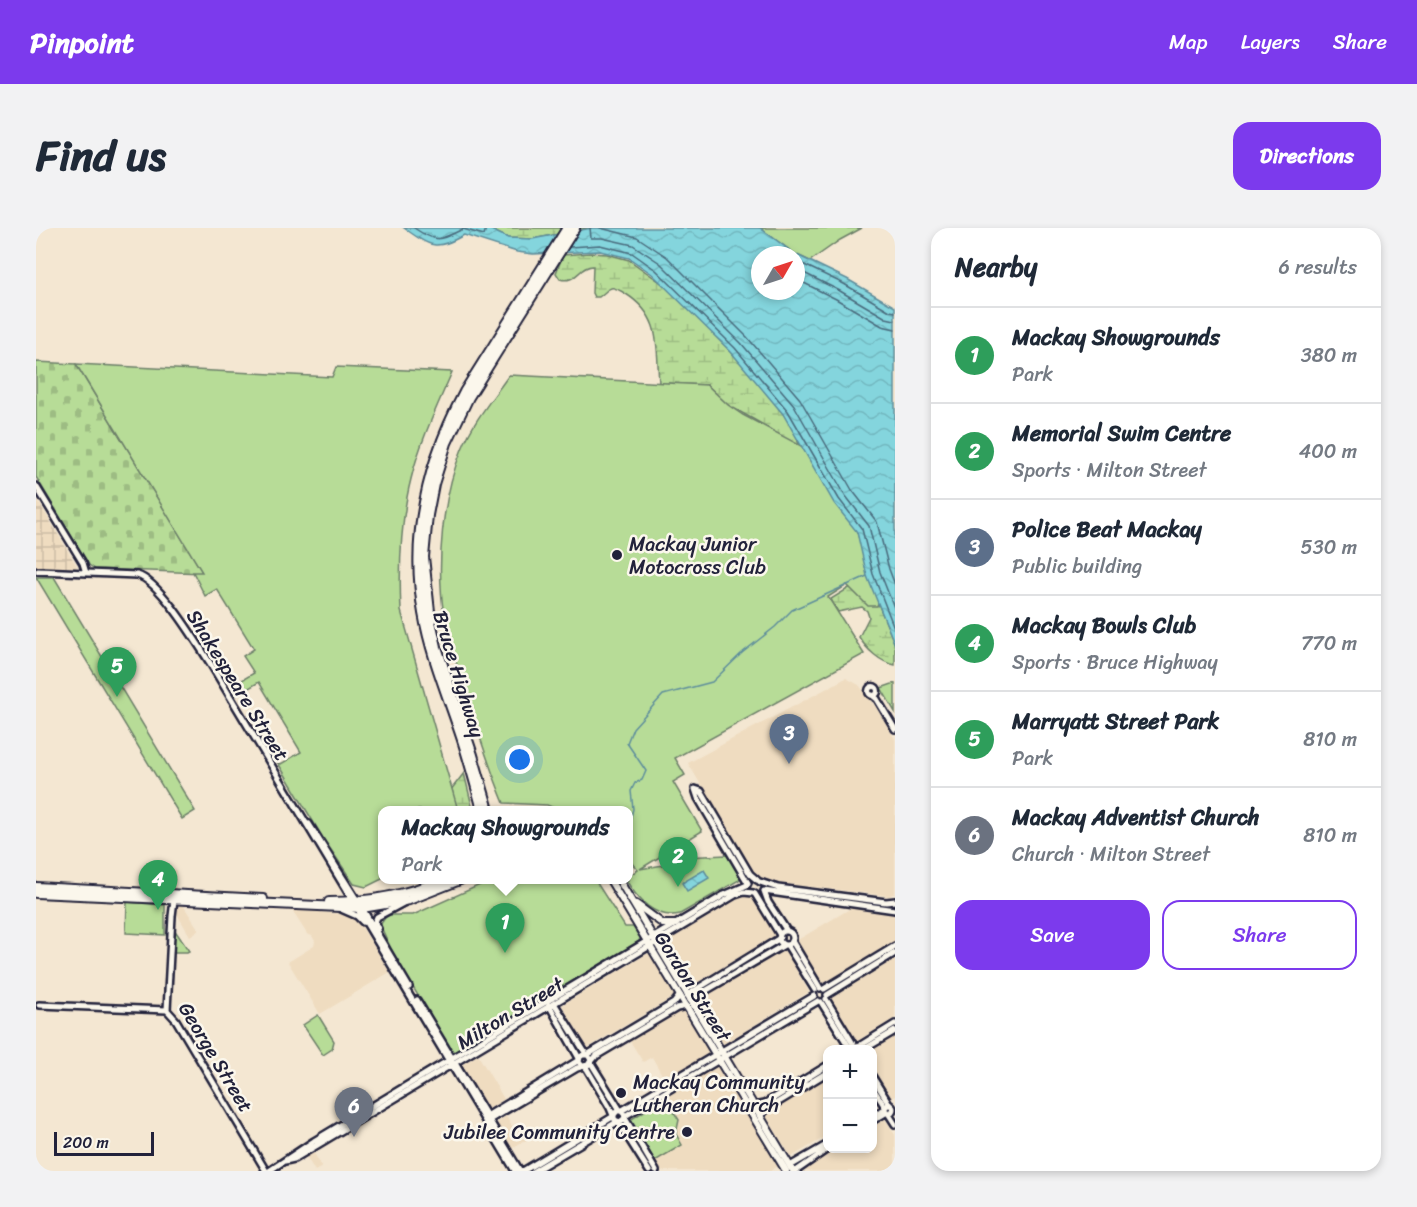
<!DOCTYPE html>
<html lang="en">
<head>
<meta charset="utf-8">
<style>
  body { margin:0; font-family:Sriracha,sans-serif; background:#f2f2f3; color:#1f2937 }
  .controls { position:absolute; right:18px; bottom:18px; display:grid; overflow:hidden; border-radius:12px; box-shadow:0 3px 9px #0003 }
  .controls button { width:54px; height:54px; display:grid; place-items:center; padding:0; border:0; border-bottom:2px solid #e0e1e3; background:#fff; color:#1f2937; font:30px sans-serif }
  .compass { position:absolute; left:715px; top:18px; width:54px; height:54px; border-radius:50%; background:#fff; box-shadow:0 3px 9px #0003; rotate:51deg }
  .scale { position:absolute; left:18px; bottom:15px; width:100px; box-sizing:border-box; padding-left:6px; border:3px solid #22223b; border-top:0; font-size:16px; line-height:21px; white-space:nowrap; color:#22223b; -webkit-text-stroke:4px #fbf7ec; paint-order:stroke }
  .you { position:absolute; left:484px; top:532px; width:21px; height:21px; margin:-15px; border:4px solid #fff; border-radius:50%; background:#1a73e8; box-shadow:0 0 0 9px #1a73e833 }
  .badge { display:grid; place-items:center; width:39px; height:39px; border-radius:50%; background:#7c3aed; color:#fff; font-size:20px; font-weight:700 }
  .pin { position:absolute; translate:-50% -50px; filter:drop-shadow(0 2px 3px #0008) }
  .pin::after { content:''; position:absolute; top:32px; width:21px; height:18px; background:inherit; clip-path:polygon(0 0,100% 0,50% 100%) }
  .popup { position:absolute; left:342px; top:578px; width:255px; height:78px; box-sizing:border-box; display:grid; place-content:center; border-radius:12px; background:#fff; filter:drop-shadow(0 2px 4px #0005); font-size:20px; white-space:nowrap; color:#747a83 }
  .popup b { font-size:22px; color:#1f2937 }
  .popup::after { content:''; position:absolute; left:50%; top:100%; margin-left:-12px; border:12px solid transparent; border-top-color:#fff }
  .list { margin:0; padding:0; list-style:none }
  h2 { display:flex; justify-content:space-between; align-items:center; height:78px; margin:0; padding:0 24px; font-size:26px }
  h2 small { font-size:20px; font-weight:400; color:#747a83 }
  .list li { display:grid; grid-template-columns:39px 1fr auto; gap:18px; align-items:center; box-sizing:border-box; height:96px; padding:0 24px; border-top:2px solid #e0e1e3 }
  .list b { display:block; font-size:22px; white-space:nowrap }
  .list p { margin:0; font-size:20px; white-space:nowrap; color:#747a83 }
  .list em { font-size:20px; font-style:normal; color:#747a83 }
  .actions { display:flex; gap:12px; padding:18px 24px }
  .actions a { flex:1; padding:14px 0; border:2px solid #7c3aed; border-radius:18px; text-align:center; font-size:21px; color:#7c3aed }
  .actions .main { background:#7c3aed; color:#fff }
  .map { position:relative; flex:none; width:859px; height:943px; overflow:hidden; border-radius:18px }
  header { display:flex; align-items:center; gap:36px; box-sizing:border-box; height:84px; padding:0 30px; background:#7c3aed; color:#fff }
  header strong { font-size:28px }
  nav { display:flex; gap:33px; margin-inline-start:auto; font-size:21px }
  .intro { display:flex; align-items:center; justify-content:space-between; box-sizing:border-box; height:144px; padding:0 36px }
  h1 { margin:0; font-size:42px }
  .button { padding:15px 27px; border-radius:18px; background:#7c3aed; color:#fff; font-size:21px; font-weight:700 }
  main { display:flex; gap:36px; padding:0 36px }
  aside { flex:1; background:#fff; border-radius:18px; box-shadow:0 3px 9px #0003 }
  .map>svg:first-child { display:block }
</style>
</head>
<body>
<header>
<strong>Pinpoint</strong>
<nav><a>Map</a><a>Layers</a><a>Share</a></nav>
</header>
<div class="intro"><h1>Find us</h1><a class="button">Directions</a></div>
<main>
<div class="map">
<svg width="859" height="943" viewBox="0 0 859 943">
  <defs>
    <pattern id="industrial-grid" width="8" height="8" patternUnits="userSpaceOnUse" patternTransform="scale(1.5)"><rect width="8" height="8" fill="#efdcc0"/><path d="M0 4h8M4 0v8" fill="none" stroke="#cdbca6"/></pattern>
    <pattern id="wetland-marsh" width="20" height="14" patternUnits="userSpaceOnUse" patternTransform="scale(1.5)"><rect width="20" height="14" fill="#b7dc97"/><path d="M1 5h8M5 5V1M11 12h8M15 12V8" fill="none" stroke="#9dbc83"/></pattern>
    <pattern id="cemetery-stones" width="16" height="16" patternUnits="userSpaceOnUse" patternTransform="scale(1.5)"><rect width="16" height="16" fill="#b7dc97"/><path d="M2 7V4a2 2 0 0 1 4 0v3zM10 15v-3a2 2 0 0 1 4 0v3z" fill="#9dbc83"/></pattern>
    <pattern id="water-waves" width="16" height="10" patternUnits="userSpaceOnUse" patternTransform="scale(1.5)"><rect width="16" height="10" fill="#84d5dd"/><path d="M0 5q4-4 8 0t8 0" fill="none" stroke="#72b7bf"/></pattern>
  </defs>
  <rect width="100%" height="100%" fill="#f4e7d2"/>
  <filter id="ink" filterUnits="userSpaceOnUse"><feTurbulence type="fractalNoise" baseFrequency=".0167" numOctaves="2"/><feDisplacementMap in="SourceGraphic" scale="12" xChannelSelector="R" yChannelSelector="G"/><feConvolveMatrix kernelMatrix="1 2 1 2 8 2 1 2 1" color-interpolation-filters="sRGB"/></filter>
  <g filter="url(#ink)">
    <path fill="#efdcc0" d="M810,450L823,457L841,481L859,511V665L853,668L733,654L719,648L652,535Z
      M130,641L140,642L139,660L137,662L129,661Z
      M706,668L717,670L740,707L652,760L627,718L628,715Z
      M141,676L147,677L163,702L154,708L141,686Z
      M817,679L859,686V713L788,755H785L760,713Z
      M258,682L307,686L319,690L327,701L354,744L284,786L252,734L278,718L279,713L276,708L271,706L257,684Z
      M748,721L773,764L687,816L662,773Z
      M611,726H614L639,768L551,820L526,777Z
      M859,731V790L821,813L794,770Z
      M647,781L673,825L629,852L616,829L607,834L594,813Z
      M859,808V868L855,870L837,840L836,821Z
      M442,827L468,871L453,881H450L424,838Z
      M681,838L742,938L734,943H625L594,892L595,890Z
      M791,849V908L755,929L729,886Z
      M470,888L483,910L489,906L492,911L475,921L460,896Z
      M849,891L859,907V943H765L801,921L836,920L837,899Z
      M275,925H278L286,939L279,943L270,928Z"/>
    <path fill="url(#industrial-grid)" d="M0,270L41,338L40,340L0,338Z"/>
    <path fill="url(#wetland-marsh)" stroke="#6c7f69" stroke-width="1.5" d="M451,0H556L496,11L472,10Z
      M554,25L571,26L593,32L634,61L703,132L759,197L762,214L772,230L731,199L692,177L671,157L623,155C620,117 626,89 590,66C573,56 576,59 563,69H558L556,65L557,38C543,38 540,56 524,51L520,45L527,27Z
      M833,353L859,417V437C845,435 830,421 823,409L833,389L831,383L826,379L802,384L795,371L818,357Z
      M428,545L437,582H352L404,576Z"/>
    <path fill="url(#cemetery-stones)" stroke="#6c7f69" stroke-width="1.5" d="M0,134L40,136L167,345L59,341L53,337L0,249Z"/>
    <path fill="#b7dc97" stroke="#6c7f69" stroke-width="1.5" d="M724,0H826L804,12L774,33L759,26Z
      M40,136L296,149L300,139L416,144C401,179 384,214 375,251C364,294 363,339 365,383L422,582H346V651L330,659L318,656L287,610L242,535L245,536L265,524L223,454L201,467L196,458L218,445L207,428L218,421L181,361L169,368L157,344H166Z
      M473,147L671,157L692,177L707,187L769,220L816,289L843,372L841,378H832L811,357L792,369L828,426L639,530L649,547L637,554L666,603L604,641L633,636L647,629L691,627L704,649L703,652L644,686C620,692 601,671 590,652H592V648L602,642L592,631V582H523L511,577L468,575C451,534 438,492 425,450C419,430 411,409 408,388C400,336 406,269 426,221C437,194 456,171 473,147Z
      M0,349H18L159,583L146,591Z
      M859,455V484L845,460Z
      M455,652H559L589,699H597L604,710L603,713L418,824L415,823L359,729L344,697L351,687H377Z
      M91,674L129,677V707L90,705Z
      M138,701L153,723L151,724H137Z
      M282,787L298,813L296,821L287,827L267,797Z
      M629,870L643,892L640,906L646,917L619,933L594,892Z"/>
    <path fill="url(#water-waves)" stroke="#5d8d9c" stroke-width="1.5" fill-rule="evenodd" d="M368,0H451L472,10L496,11L556,0H724L759,26L811,51L859,79V417L831,348L821,304L798,275L747,186L695,124L616,46L593,30L564,23L497,26L481,24L428,7C399,23 395,19 368,0ZM724,27H760V63H724Z
      M668,642L673,650L651,663L646,655Z"/>
    <g fill="none" stroke-linecap="round" stroke-linejoin="round">
      <path stroke="#496a7c" stroke-width="1.5" d="M378,0C402,16 403,12 427,1L448,7L450,0
        M554,0L555,10H566L597,17L624,35L705,115L758,177L809,267L833,298L844,344L859,382
        M564,0L601,9L631,29L711,109L764,171L816,262L841,294L853,341L859,357
        M534,19L564,17L596,25L620,42L699,120L752,183L803,271L826,301L837,346L859,402
        M760,33L808,56L854,83L859,84
        M760,41L804,63L850,90L859,92
        M760,51L800,71L846,98L859,101"/>
      <path stroke="#5d8d9c" stroke-width="1.5" d="M592,600L597,581L595,563L599,555L606,552L610,543L591,515L597,500L627,467L676,454L706,425L739,399L756,382L831,348"/>
      <defs>
        <path id="minor" d="M0,258L47,335L50,345
          M2,343L101,347C124,353 161,415 174,435L479,943
          M832.5 463a4.5 4.5 0 1 1 9 0a4.5 4.5 0 1 1-9 0Z
          M836,467L841,471L859,501
          M273,596L329,685L373,759
          M724,654L742,660L850,674L859,673
          M712,655L662,570L659,561L665,563L714,646L721,652
          M728,663L859,682
          M728,663L732,674L751,703
          M719,666L744,707
          M138,672L136,688L131,782L140,792L230,943
          M305,681L321,688L327,694
          M342,701L339,694L341,689L369,674
          M743 710a7 7 0 1 1 14 0a7 7 0 1 1-14 0Z
          M756,713L784,760
          M751,717L779,762
          M788,761L859,718
          M651,767L744,710
          M791,767L859,725
          M790,771L819,819
          M381,772L484,943
          M654,772L748,717
          M785,774L815,822
          M518,775L550,826
          M3,777L131,782
          M513,777L543,830
          M820,820L859,796
          M827,822L859,803
          M551,827L638,775L644,767
          M555,834L560,828L641,780L651,778
          M555,835L584,882
          M548,838L551,841L574,880L579,892L584,894L589,890L588,886L585,883H581L578,887
          M836,848L854,877
          M836,859L849,879
          M849 881a4 4 0 1 1 8 0a4 4 0 1 1-8 0Z
          M718,878L728,876L792,837
          M585,883L778,768
          M852,885L859,896
          M451,888L543,832
          M589,888L782,773
          M724,888L731,881L792,844
          M836,888L849,881
          M589,890L620,943
          M453,892L541,840L552,837L555,832L552,827H547L544,829L543,834L546,838
          M836,893L851,884
          M582,894L613,943
          M249,933L258,931L699,667L708,664L717,665
          M754,938L792,916
          M233,943L278,913L688,667L711,657
          M487,943L578,888
          M498,943L581,894
          M760,943L793,920"/>
        <path id="major" d="M574,652L750,943
          M583,652L757,943
          M600,676L627,696H640"/>
        <path id="highway" d="M446,582C439,556 432,529 423,503C410,464 394,426 387,385C373,307 392,232 428,164L531,0
          M453,582L437,527L401,419L395,393L388,329L392,287L398,256L411,215L433,169L539,0
          M0,659L227,671
          M0,665L326,680L373,672L424,652
          M293,674C332,674 369,668 405,652"/>
      </defs>
      <use href="#minor" stroke="#22223b" stroke-width="10"/>
      <use href="#major" stroke="#22223b" stroke-width="10"/>
      <use href="#highway" stroke="#22223b" stroke-width="12"/>
      <use href="#minor" stroke="#fbf7ec" stroke-width="5"/>
      <use href="#major" stroke="#fbf7ec" stroke-width="6"/>
      <use href="#highway" stroke="#fbf7ec" stroke-width="8"/>
    </g>
  </g>
  <g fill="#22223b" stroke="#fbf7ec" stroke-width="2">
    <circle cx="581" cy="327" r="6"/>
    <circle cx="585" cy="865" r="6"/>
    <circle cx="651" cy="904" r="6"/>
  </g>
  <g text-anchor="middle" stroke-width="5" stroke-linejoin="round" paint-order="stroke">
    <g font-size="20" fill="#22223b" stroke="#fbf7ec" text-anchor="start">
      <text x="593" y="323">Mackay Junior<tspan x="593" dy="23">Motocross Club</tspan></text>
      <text x="597" y="861">Mackay Community<tspan x="597" dy="23">Lutheran Church</tspan></text>
      <text x="639" y="911" text-anchor="end">Jubilee Community Centre</text>
    </g>
    <g font-size="20" fill="#22223b" stroke="#fbf7ec">
      <text transform="translate(423 446) rotate(73)" y="7">Bruce Highway</text>
      <text transform="translate(202 457) rotate(58)" y="7">Shakespeare Street</text>
      <text transform="translate(657 758) rotate(58)" y="7">Gordon Street</text>
      <text transform="translate(474 785) rotate(-31)" y="7">Milton Street</text>
      <text transform="translate(180 829) rotate(59)" y="7">George Street</text>
    </g>
  </g>
</svg>
<div class="controls">
<button>+</button>
<button>−</button>
</div>
<svg class="compass" viewBox="-18 -18 36 36"><path d="M0-13l5 13h-10z" fill="#e53935"/><path d="M0 13l5-13h-10z" fill="#747a83"/></svg>
<div class="scale">200 m</div>
<div class="you"></div>
<div class="pin badge" style="left:469px;top:725px;background:#2e9e5b">1</div>
<div class="popup"><b>Mackay Showgrounds</b>Park</div>
<div class="pin badge" style="left:642px;top:659px;background:#2e9e5b">2</div>
<div class="pin badge" style="left:753px;top:536px;background:#5c6f8a">3</div>
<div class="pin badge" style="left:122px;top:682px;background:#2e9e5b">4</div>
<div class="pin badge" style="left:81px;top:469px;background:#2e9e5b">5</div>
<div class="pin badge" style="left:318px;top:909px;background:#6b7280">6</div>
</div>
<aside>
<h2>Nearby<small>6 results</small></h2>
<ul class="list">
<li><span class="badge" style="background:#2e9e5b">1</span><div><b>Mackay Showgrounds</b><p>Park</p></div><em>380 m</em></li>
<li><span class="badge" style="background:#2e9e5b">2</span><div><b>Memorial Swim Centre</b><p>Sports · Milton Street</p></div><em>400 m</em></li>
<li><span class="badge" style="background:#5c6f8a">3</span><div><b>Police Beat Mackay</b><p>Public building</p></div><em>530 m</em></li>
<li><span class="badge" style="background:#2e9e5b">4</span><div><b>Mackay Bowls Club</b><p>Sports · Bruce Highway</p></div><em>770 m</em></li>
<li><span class="badge" style="background:#2e9e5b">5</span><div><b>Marryatt Street Park</b><p>Park</p></div><em>810 m</em></li>
<li><span class="badge" style="background:#6b7280">6</span><div><b>Mackay Adventist Church</b><p>Church · Milton Street</p></div><em>810 m</em></li>
</ul>
<div class="actions"><a class="main">Save</a><a>Share</a></div>
</aside>
</main>
</body>
</html>
